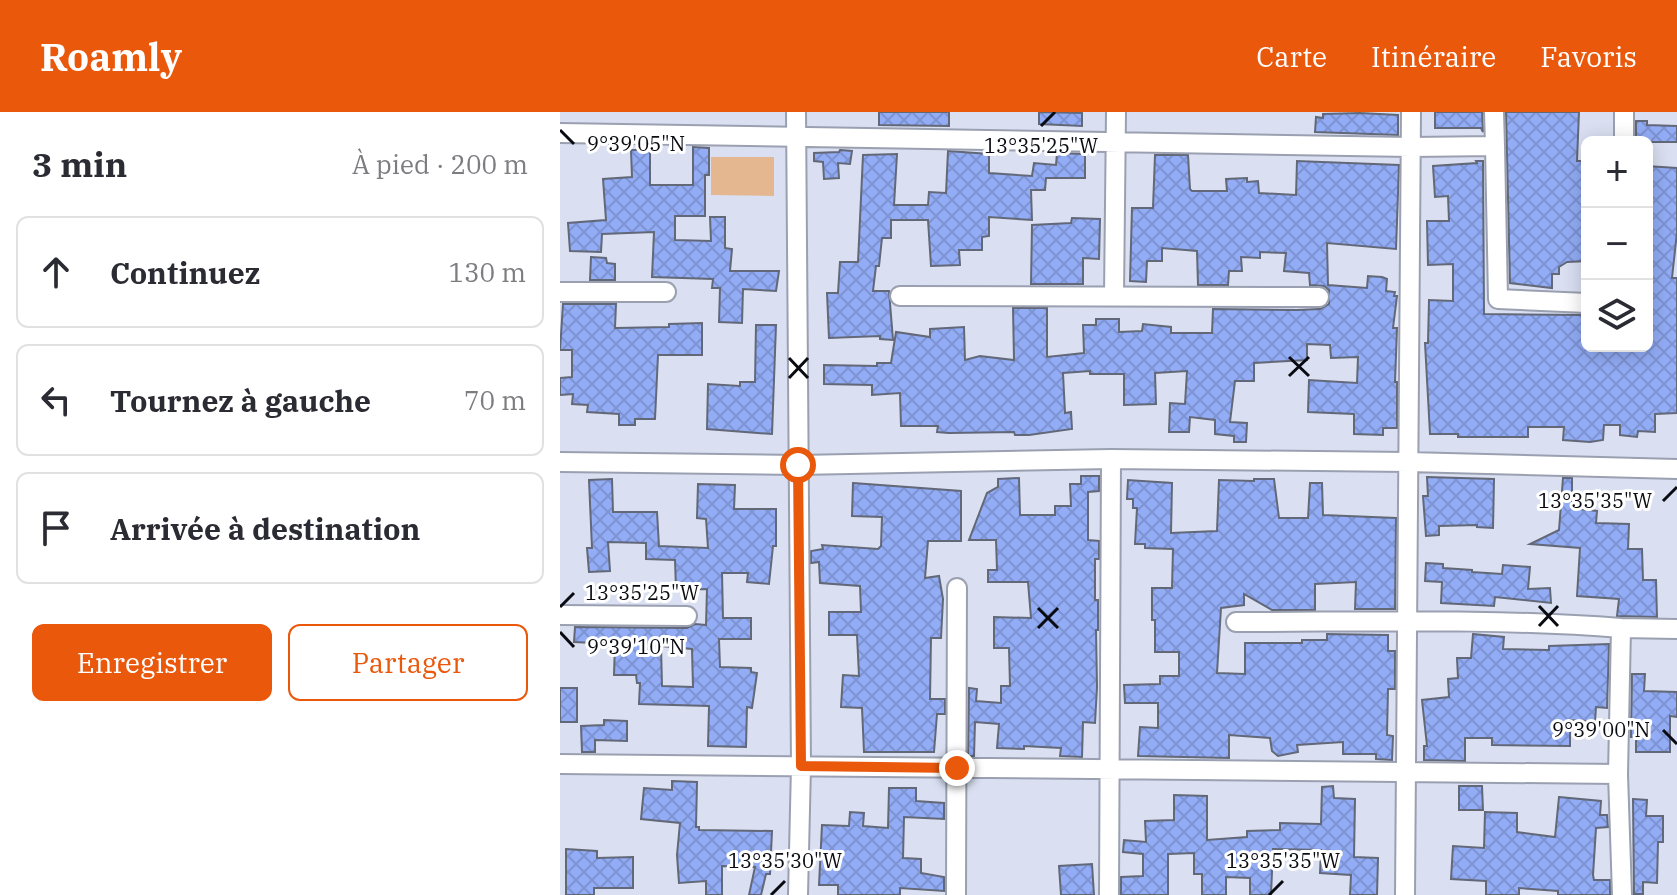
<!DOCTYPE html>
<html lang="fr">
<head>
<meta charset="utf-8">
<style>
  body { margin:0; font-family:"IBM Plex Serif",serif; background:#f2f2f3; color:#2b2b33 }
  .controls { position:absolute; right:24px; top:24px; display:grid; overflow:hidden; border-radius:12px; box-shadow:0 4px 20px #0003 }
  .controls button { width:72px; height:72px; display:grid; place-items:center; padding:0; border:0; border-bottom:2px solid #e1e1e2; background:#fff; color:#2b2b33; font:40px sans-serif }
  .stop { position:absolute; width:24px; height:24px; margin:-18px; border:6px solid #ea580c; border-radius:50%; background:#fff }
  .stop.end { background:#ea580c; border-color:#fff; box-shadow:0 2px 8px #0008 }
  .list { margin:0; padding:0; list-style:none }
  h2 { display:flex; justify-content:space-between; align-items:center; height:104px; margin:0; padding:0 32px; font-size:34px }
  h2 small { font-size:26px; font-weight:400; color:#7c7c81 }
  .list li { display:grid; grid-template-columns:52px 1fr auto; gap:24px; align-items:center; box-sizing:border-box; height:112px; margin:0 16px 16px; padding:0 16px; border:2px solid #e1e1e2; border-radius:12px }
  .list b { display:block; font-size:30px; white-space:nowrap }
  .list em { font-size:26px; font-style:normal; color:#7c7c81 }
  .actions { display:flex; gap:16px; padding:24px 32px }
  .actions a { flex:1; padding:18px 0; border:2px solid #ea580c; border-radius:12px; text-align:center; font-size:28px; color:#ea580c }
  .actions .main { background:#ea580c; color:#fff }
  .icon { flex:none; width:44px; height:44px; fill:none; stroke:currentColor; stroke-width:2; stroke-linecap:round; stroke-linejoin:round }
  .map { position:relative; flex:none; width:1117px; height:783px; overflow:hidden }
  header { display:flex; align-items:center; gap:48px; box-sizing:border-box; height:112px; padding:0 40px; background:#ea580c; color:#fff }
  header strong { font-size:38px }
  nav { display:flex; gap:44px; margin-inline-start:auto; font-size:28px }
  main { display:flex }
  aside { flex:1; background:#fff }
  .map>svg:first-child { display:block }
</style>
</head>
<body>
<header>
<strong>Roamly</strong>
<nav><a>Carte</a><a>Itinéraire</a><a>Favoris</a></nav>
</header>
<main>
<aside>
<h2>3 min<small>À pied · 200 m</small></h2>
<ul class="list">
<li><svg class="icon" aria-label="ahead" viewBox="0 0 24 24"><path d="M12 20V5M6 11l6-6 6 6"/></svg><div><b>Continuez</b></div><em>130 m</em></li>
<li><svg class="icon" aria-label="left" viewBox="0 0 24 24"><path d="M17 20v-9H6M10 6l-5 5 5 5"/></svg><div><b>Tournez à gauche</b></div><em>70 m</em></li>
<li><svg class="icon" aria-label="arrive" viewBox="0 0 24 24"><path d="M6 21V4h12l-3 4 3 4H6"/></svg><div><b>Arrivée à destination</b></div></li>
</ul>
<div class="actions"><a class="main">Enregistrer</a><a>Partager</a></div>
</aside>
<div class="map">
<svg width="1117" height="783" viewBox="0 0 1117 783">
  <defs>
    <pattern id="building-cross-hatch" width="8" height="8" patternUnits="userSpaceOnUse" patternTransform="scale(2)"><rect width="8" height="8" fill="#92acf6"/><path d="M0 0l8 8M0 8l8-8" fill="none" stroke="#7d93d2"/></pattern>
  </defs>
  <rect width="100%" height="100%" fill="#dae0f2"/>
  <path fill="#e4b791" d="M151,45H214V84L151,83Z"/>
  <path fill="url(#building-cross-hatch)" stroke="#626877" stroke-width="2" fill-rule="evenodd" d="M319,0H389V14L319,13Z
    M479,0L522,1V14L479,12Z
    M875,0H922L923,20L921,16H875Z
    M946,0H1019L1017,49H1027V149L1007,150L999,155V162H992V176L950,171Z
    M800,1L838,3V23L755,20L756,5L763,6V2Z
    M1076,9H1087V13L1117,14V30H1076Z
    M133,35L149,36V63H145V104H115V128L151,129L150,105H165V136L172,137L170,159H219L216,179L183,177L182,211L159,210L160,176H152L153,167L92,165L94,120L42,122L41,140L10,139L8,111L46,108L43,67L72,65L71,38H90V73H133Z
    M280,38L292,39L290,52L278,51L279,66L264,67L263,50L254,49V41L279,40Z
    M388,39L429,42V61L472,64L474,51L496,53L497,41L525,42V66H486L485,78H471L472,108L429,105V124L422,125V138H399L400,153L371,154L368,108H331V126H322L319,154H316L313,179H329L333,228L320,227V224L269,226L267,181H278L280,150H298L303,43L337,42L334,93H368L369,80L386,81Z
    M595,43H628L630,77L632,79H667L666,67L687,66V70L698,69L699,81L736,83L737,49L839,53L836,137L767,131L768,173L807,176L808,164L822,165L827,167L826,179L835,180L834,184H837L833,216H837L835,270H837V316H823V323L794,322V302L748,300L749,268L797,271L798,245L771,246L770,233L747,232V248L694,251V269H675L670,310L687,311L686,330H674V324L655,322V308L630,305L629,320H609L610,291L625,292L627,259L595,261L596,292L564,293V262H530V259L503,261L505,301L511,300L512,317L469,323H455L454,320L389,321L377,320L378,314H341L340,281L312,283V273L264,272V253L317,254V251H331L336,220L370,225V217L404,215L405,248L420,244L454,248L453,196H487V245L524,241L523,213H536V207H559V220L582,219L583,212L611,215V221H652L653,197L737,198L760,197L769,192V178L764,174L750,173L749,161L724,159L726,141L700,140V146L681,145L682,159H669L668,173H638L637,139L602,136V149H587L586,170L570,169L572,96H593Z
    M916,49H923L924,202L1027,203V234H1087V148L1092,149L1091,93H1087V54L1117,56V120L1112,166H1117V301L1095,302V320L1078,319L1077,325L1060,323V313H1044L1043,328L1030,330L1003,328L1004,315H968V325H898V322H870L865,231H868L869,188L893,189V152L868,153L867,109H889L888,84L875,85L873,54L917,51Z
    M512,106L540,107L539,147L523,146V172H471L472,113L511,111Z
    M31,145L46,146L47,151L55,152V168H30Z
    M3,192H56L55,216L109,215V212L142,211V243H98L95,307H75V313H59V302L27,300L28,293L12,292L13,282L0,283V266L12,265V238H0Z
    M196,213H216L212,322L147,317L148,272L180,274V270H195Z
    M521,364H539V379L528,380V428L539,429V447H535V488H538V518H536L537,575L535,611L523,610L522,645L500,644L501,636L464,634V637L437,636L439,612L415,610L414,644H408L409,576L417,577L416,589L441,591V574H450L449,536H434V505L471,506L468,470H428V458H437L436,428H409L427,381L438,375V367L459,366L460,403H495V394H511L510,372H521Z
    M867,365L934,367L933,416L917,415V413L879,414V423L866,424L863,384H868Z
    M1003,366H1012V396L1037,399L1036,411L1069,412L1068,437H1082L1083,468H1096L1097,505L1057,504L1059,487L1017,484L1020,436L970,432L999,418Z
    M52,367L53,400H97L99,434L148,436L146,407L137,406L138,372L175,373L174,397H216V434H213L209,472L187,470L188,461H162L163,506H191V527H159L160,555L191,556V560L197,561L192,596L187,595L186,635L148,634L149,594L79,592L80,571H77L76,563H54L55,532L14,530L15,515L127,516L135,512L146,513L147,477L116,478L115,448L86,447V431L48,430L50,459L29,460L27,436H32L29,368ZM101,534L132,537L133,575L102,574Z
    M694,367H714L719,406H748L750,371H762L763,403L836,406L835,497H795L796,470L755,472V498H712L684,482V493L661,496L657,561L685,562V531H742V528H767V522L828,523V539H835V577H828L827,623L833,624L832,648L816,647V642H783V630L737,633L738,640L718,644L712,639L710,626L669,623V646L578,644L580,615L598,616V591H565L564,573L600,572V564H619V540H595V508H592V476H612L613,437L585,436V432H575L577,396H573V387H567L568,368L612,371L611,421L657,419L659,368L694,369Z
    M293,371L401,379V429H368L365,466L379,464L383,487L381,526H371L370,587H385V602H377L374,640H304L302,596L281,595L283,563L299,564L297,523H269V500H301L300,474L260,471L259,450L251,451V439L263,437L262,433L318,437L321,434L322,405L292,404Z
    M866,451L883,452V456L912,458V460L942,462L943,453L970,455L968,477L990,476L991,491L935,485L934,494L881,491L882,470L865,469Z
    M913,522L944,525L943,537L989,538V534L1049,532L1047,596L1036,595L1035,610L1010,608V634L932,633V626H905V649L864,648V634H867L862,588L889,585L888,567L898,566L897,546H911Z
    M1072,562H1085L1084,579L1117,580V605L1110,604V640H1076V625H1071Z
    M0,576H17V610H0Z
    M44,608L67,609V629L35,628V640H22L21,614L44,613Z
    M112,669L137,670L136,715H139V718L212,719L210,762H206L201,783H189L195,755L162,754V783H146V769L119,771L117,743L120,711L81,707L84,676L112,678Z
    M773,674L774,686L795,687L794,745L818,746L817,783H790L791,763L760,761L761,738L713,737L711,783H690V766L666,765V783H642V762H634V741L608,742V783H561V765L583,764V742L563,740L564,728L586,730L585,709L614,708V683L647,684V728L687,725V719L720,718V711L761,712L762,675Z
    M899,674H922L923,698H899Z
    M329,676H356V689L384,691V707L344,705L343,746L361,747V761L384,765V779L340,776V783H278V773H259L262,713L289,714L290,700L304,701L303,714L328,716Z
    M999,685L1041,689L1040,703H1047L1048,715L1036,716L1033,763L1034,768H1050V783H998V779L959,776V783H926V769L891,767L893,734L924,736L925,700L957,701V720L995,725Z
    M1073,687L1087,688L1086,704H1103V730H1098L1097,771L1083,770V782H1074Z
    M6,737L37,739V746L73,745V776H34V783H6Z
    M532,752L534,783H501L499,754Z"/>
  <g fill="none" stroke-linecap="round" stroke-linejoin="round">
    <defs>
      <path id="street" d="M236,0L241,654L238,783
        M934,0L935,34
        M0,21L851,35L935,34L938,187L1027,191
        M1064,30V0
        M0,180H106
        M340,184L759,185
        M554,184L556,0
        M0,350L238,353L551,347L848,350L1117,357
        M0,503L127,504
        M676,510C804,510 933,506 1061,516
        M0,652L1058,662
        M396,783L397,476
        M549,783L551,347
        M845,783L851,0
        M1062,783L1058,662L1061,516L1117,517"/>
    </defs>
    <use href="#street" stroke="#9aa0b0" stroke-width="22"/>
    <use href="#street" stroke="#fff" stroke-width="18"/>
  </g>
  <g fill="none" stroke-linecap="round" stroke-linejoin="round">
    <path stroke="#ea580c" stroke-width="10" d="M238,353L241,654L397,656"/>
  </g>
  <path fill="none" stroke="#090b11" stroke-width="3" d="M481,14L495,0M0,18L14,32M729,245L749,264M229,246L248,266M729,264L749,245M229,266L248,246M1103,389L1117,375M979,494L998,514M0,495L14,481M478,496L498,516M979,514L998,494M478,516L498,496M0,520L14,535M1103,618L1117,632M211,783L225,769M709,783L723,769"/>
  <g font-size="20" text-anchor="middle" fill="#090b11" stroke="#fff" stroke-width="6" stroke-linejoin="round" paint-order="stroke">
    <text x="76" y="39">9°39'05"N</text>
    <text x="481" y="41">13°35'25"W</text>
    <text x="1035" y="396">13°35'35"W</text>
    <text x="82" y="488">13°35'25"W</text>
    <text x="76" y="542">9°39'10"N</text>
    <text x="1041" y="625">9°39'00"N</text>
    <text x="225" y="756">13°35'30"W</text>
    <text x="723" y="756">13°35'35"W</text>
  </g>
</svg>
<div class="controls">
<button>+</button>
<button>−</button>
<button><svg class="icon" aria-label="layers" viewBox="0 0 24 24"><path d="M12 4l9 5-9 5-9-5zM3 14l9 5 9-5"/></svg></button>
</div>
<div class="stop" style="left:238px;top:353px"></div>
<div class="stop end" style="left:397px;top:656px"></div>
</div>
</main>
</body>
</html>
